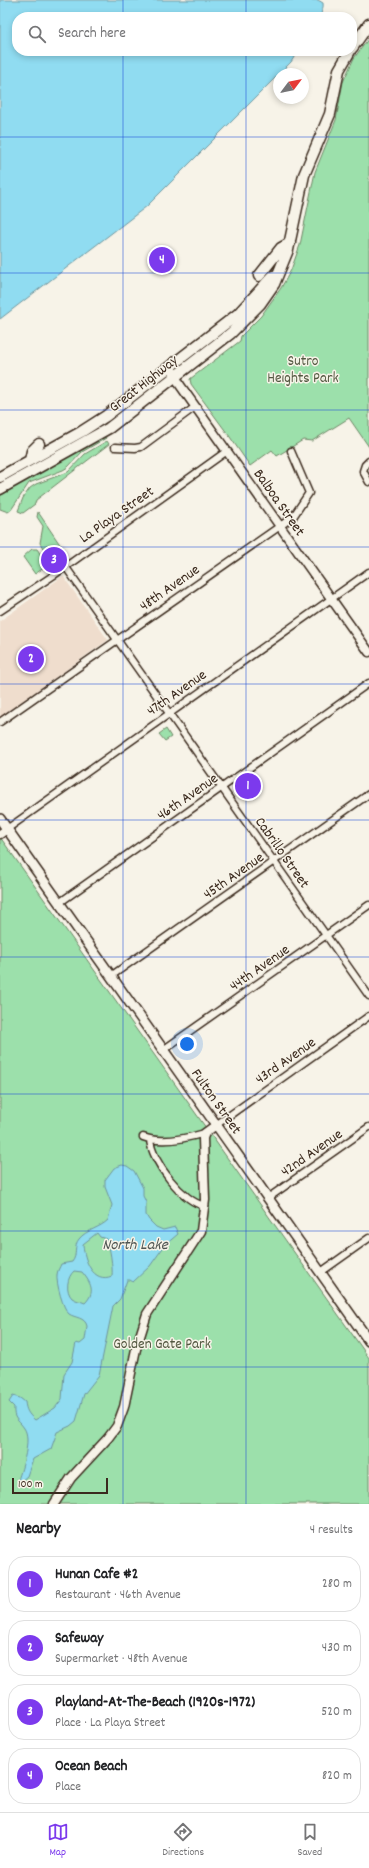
<!DOCTYPE html>
<html lang="en">
<head>
<meta charset="utf-8">
<style>
  body { margin:0; font-family:Dekko,sans-serif; background:#f6f6f6; color:#202124 }
  .compass { position:absolute; left:273px; top:68px; width:36px; height:36px; border-radius:50%; background:#fff; box-shadow:0 2px 6px #0003; rotate:58deg }
  .scale { position:absolute; left:12px; bottom:10px; width:96px; box-sizing:border-box; padding-left:4px; border:2px solid #3b2a1e; border-top:0; font-size:11px; line-height:14px; white-space:nowrap; color:#3b2a1e; -webkit-text-stroke:3px #f7f3e8; paint-order:stroke }
  .you { position:absolute; left:187px; top:1044px; width:14px; height:14px; margin:-10px; border:3px solid #fff; border-radius:50%; background:#1a73e8; box-shadow:0 0 0 6px #1a73e833 }
  .badge { display:grid; place-items:center; width:26px; height:26px; border-radius:50%; background:#7c3aed; color:#fff; font-size:13px; font-weight:700 }
  .pin { position:absolute; translate:-50% -50%; border:2px solid #fff; box-shadow:0 1px 4px #0006 }
  .list { margin:0; padding:0; list-style:none }
  h2 { display:flex; justify-content:space-between; align-items:center; height:52px; margin:0; padding:0 16px; font-size:17px }
  h2 small { font-size:13px; font-weight:400; color:#757577 }
  .list li { display:grid; grid-template-columns:26px 1fr auto; gap:12px; align-items:center; box-sizing:border-box; height:56px; margin:0 8px 8px; padding:0 8px; border:1px solid #e0e0e0; border-radius:16px }
  .list b { display:block; font-size:15px; white-space:nowrap }
  .list p { margin:0; font-size:13px; white-space:nowrap; color:#757577 }
  .list em { font-size:13px; font-style:normal; color:#757577 }
  .icon { flex:none; width:22px; height:22px; fill:none; stroke:currentColor; stroke-width:2; stroke-linecap:round; stroke-linejoin:round }
  .map { position:relative; flex:none; width:369px; height:1504px; overflow:hidden }
  .search { position:absolute; background:#fff; box-shadow:0 2px 6px #0003; left:12px; right:12px; top:12px; height:44px; display:flex; align-items:center; gap:10px; box-sizing:border-box; padding:0 14px; border-radius:16px; color:#757577; font-size:15px }
  .sheet { height:308px; background:#fff }
  nav { display:flex; justify-content:space-around; align-items:center; box-sizing:border-box; height:56px; border-top:1px solid #e0e0e0; background:#fff; font-size:11px; color:#757577 }
  nav a { display:grid; justify-items:center; gap:2px }
  nav .on { color:#7c3aed }
  .map>svg:first-child { display:block }
</style>
</head>
<body>
<div class="map">
<svg width="369" height="1504" viewBox="0 0 369 1504">
  <rect width="100%" height="100%" fill="#f7f3e8"/>
  <filter id="ink" filterUnits="userSpaceOnUse"><feTurbulence type="fractalNoise" baseFrequency=".025" numOctaves="2"/><feDisplacementMap in="SourceGraphic" scale="8" xChannelSelector="R" yChannelSelector="G"/><feConvolveMatrix kernelMatrix="1 2 1 2 8 2 1 2 1" color-interpolation-filters="sRGB"/></filter>
  <g filter="url(#ink)">
    <path fill="#efddcd" d="M63,576L108,640L0,717V621Z"/>
    <path fill="#9ce0ab" stroke="#6c8564" d="M369,38V447L349,418L312,441L303,440L277,456L272,450L250,466L230,437L191,384L190,379L240,341L241,336L261,316L281,288L291,270L300,245L315,172L336,120L343,82L354,58Z
      M105,436L106,438L82,452L68,467L63,470L29,483L11,510L8,512L0,509V496L2,494Z
      M107,441L109,444L36,500L35,504L23,513L18,511L23,498L30,488L36,484L68,472L85,454Z
      M38,512L63,549L62,551L43,548L40,543L43,526L37,517Z
      M32,549H37L48,565L35,574L23,557Z
      M166,729L171,737L165,741L159,734Z
      M0,837L369,1358V1504H0Z"/>
    <path fill="#90dcf1" stroke="#6e959d" fill-rule="evenodd" d="M0,0H318L323,3C324,8 321,10 321,16L319,17H17V51H298L291,62L147,206L0,319Z
      M122,1165L127,1166L134,1171L143,1188V1196L146,1202V1215L149,1220L156,1227L163,1230L175,1227L178,1234L165,1245L150,1266L133,1282L130,1280H127L120,1299L113,1306L99,1375L84,1394L76,1421L70,1426L57,1432L51,1449L33,1459L27,1476L21,1481L18,1480C22,1468 32,1439 24,1428C18,1419 13,1420 14,1407L9,1402L13,1396L20,1398L25,1402C26,1410 28,1414 35,1420L55,1408L62,1399L64,1374L72,1362L76,1343L80,1344L85,1340L87,1326C85,1317 75,1318 69,1314C63,1309 56,1283 57,1275C57,1271 60,1267 61,1264L72,1262C78,1255 73,1246 79,1239C86,1230 100,1228 108,1220L112,1205L105,1187V1180L114,1168ZM97,1233L100,1237L106,1239C110,1244 113,1269 112,1276C93,1284 84,1260 83,1244ZM74,1271L82,1272C91,1283 96,1292 85,1303C81,1301 76,1301 72,1298C65,1291 67,1277 74,1271Z"/>
    <g fill="none" stroke-linecap="round" stroke-linejoin="round">
      <defs>
        <path id="minor" d="M115,447L135,448L141,447L195,407
          M369,461L365,465L363,471L369,482
          M65,566L369,996
          M0,611L54,575L227,451
          M0,722L293,517L309,493L291,451
          M7,829L369,572
          M59,903L369,683
          M111,976L369,794
          M163,1050L369,905
          M216,1125L369,1016
          M143,1137C161,1144 188,1138 205,1133
          M150,1139C151,1161 183,1202 205,1206
          M268,1198L369,1127
          M321,1272L369,1238"/>
        <path id="tertiary" d="M173,371L180,385L369,652
          M0,834L7,829
          M54,1504L71,1478L108,1438L117,1426L124,1407L136,1349L147,1314L201,1231L205,1200L203,1138L205,1133L216,1125"/>
        <path id="secondary" d="M0,819L369,1341"/>
        <path id="primary" d="M352,48L369,24
          M259,276L281,248L290,243
          M30,460L32,451L39,444
          M0,477L81,432L106,416L238,314L273,276
          M0,489L109,428L231,333L260,304L274,284L288,250L304,175L330,114L339,70L350,51"/>
      </defs>
      <use href="#minor" stroke="#3b2a1e" stroke-width="9"/>
      <use href="#tertiary" stroke="#3b2a1e" stroke-width="11"/>
      <use href="#secondary" stroke="#3b2a1e" stroke-width="12"/>
      <use href="#primary" stroke="#3b2a1e" stroke-width="13"/>
      <use href="#minor" stroke="#f7f3e8" stroke-width="6"/>
      <use href="#tertiary" stroke="#f7f3e8" stroke-width="8"/>
      <use href="#secondary" stroke="#f7f3e8" stroke-width="9"/>
      <use href="#primary" stroke="#f7f3e8" stroke-width="10"/>
    </g>
  </g>
  <path fill="none" stroke="#1d4ed8" stroke-width="1" stroke-opacity="0.55" d="M123,0V17M246,0V17M123,51V1504M246,51V1504M0,137H369M0,273H369M0,410H369M0,547H369M0,684H369M0,820H369M0,957H369M0,1094H369M0,1231H369M0,1367H369"/>
  <g text-anchor="middle" stroke-width="3" stroke-linejoin="round" paint-order="stroke">
    <g font-size="15" fill="#535841" stroke="#f7f3e8">
      <text x="303" y="365">Sutro<tspan x="303" dy="17">Heights Park</tspan></text>
      <text x="162" y="1348">Golden Gate Park</text>
    </g>
    <g font-size="15" fill="#3b2a1e" stroke="#f7f3e8">
      <text transform="translate(143 383) rotate(-38)" y="5">Great Highway</text>
      <text transform="translate(280 502) rotate(55)" y="5">Balboa Street</text>
      <text transform="translate(116 514) rotate(-35)" y="5">La Playa Street</text>
      <text transform="translate(169 587) rotate(-35)" y="5">48th Avenue</text>
      <text transform="translate(176 692) rotate(-35)" y="5">47th Avenue</text>
      <text transform="translate(187 796) rotate(-35)" y="5">46th Avenue</text>
      <text transform="translate(283 852) rotate(55)" y="5">Cabrillo Street</text>
      <text transform="translate(233 875) rotate(-35)" y="5">45th Avenue</text>
      <text transform="translate(259 967) rotate(-35)" y="5">44th Avenue</text>
      <text transform="translate(285 1060) rotate(-35)" y="5">43rd Avenue</text>
      <text transform="translate(217 1101) rotate(55)" y="5">Fulton Street</text>
      <text transform="translate(311 1152) rotate(-35)" y="5">42nd Avenue</text>
    </g>
    <g font-size="16" font-style="italic" fill="#505653" stroke="#f7f3e8">
      <text x="135" y="1249">North Lake</text>
    </g>
  </g>
</svg>
<svg class="compass" viewBox="-18 -18 36 36"><path d="M0-13l5 13h-10z" fill="#e53935"/><path d="M0 13l5-13h-10z" fill="#757577"/></svg>
<div class="scale">100 m</div>
<div class="you"></div>
<div class="pin badge" style="left:248px;top:786px">1</div>
<div class="pin badge" style="left:31px;top:659px">2</div>
<div class="pin badge" style="left:54px;top:560px">3</div>
<div class="pin badge" style="left:162px;top:260px">4</div>
<div class="search"><svg class="icon" aria-label="search" viewBox="0 0 24 24"><circle cx="10" cy="10" r="6"/><path d="M15 15l6 6"/></svg>Search here</div>
</div>
<section class="sheet">
<h2>Nearby<small>4 results</small></h2>
<ul class="list">
<li><span class="badge">1</span><div><b>Hunan Cafe #2</b><p>Restaurant · 46th Avenue</p></div><em>280 m</em></li>
<li><span class="badge">2</span><div><b>Safeway</b><p>Supermarket · 48th Avenue</p></div><em>430 m</em></li>
<li><span class="badge">3</span><div><b>Playland-At-The-Beach (1920s-1972)</b><p>Place · La Playa Street</p></div><em>520 m</em></li>
<li><span class="badge">4</span><div><b>Ocean Beach</b><p>Place</p></div><em>820 m</em></li>
</ul>
</section>
<nav>
<a class="on"><svg class="icon" aria-label="map" viewBox="0 0 24 24"><path d="M3 6l6-2 6 2 6-2v14l-6 2-6-2-6 2zM9 4v14M15 6v14"/></svg>Map</a>
<a><svg class="icon" aria-label="directions" viewBox="0 0 24 24"><path d="M12 3l9 9-9 9-9-9zM9 14v-3h6M13 9l2 2-2 2"/></svg>Directions</a>
<a><svg class="icon" aria-label="saved" viewBox="0 0 24 24"><path d="M7 4h10v16l-5-4-5 4z"/></svg>Saved</a>
</nav>
</body>
</html>
